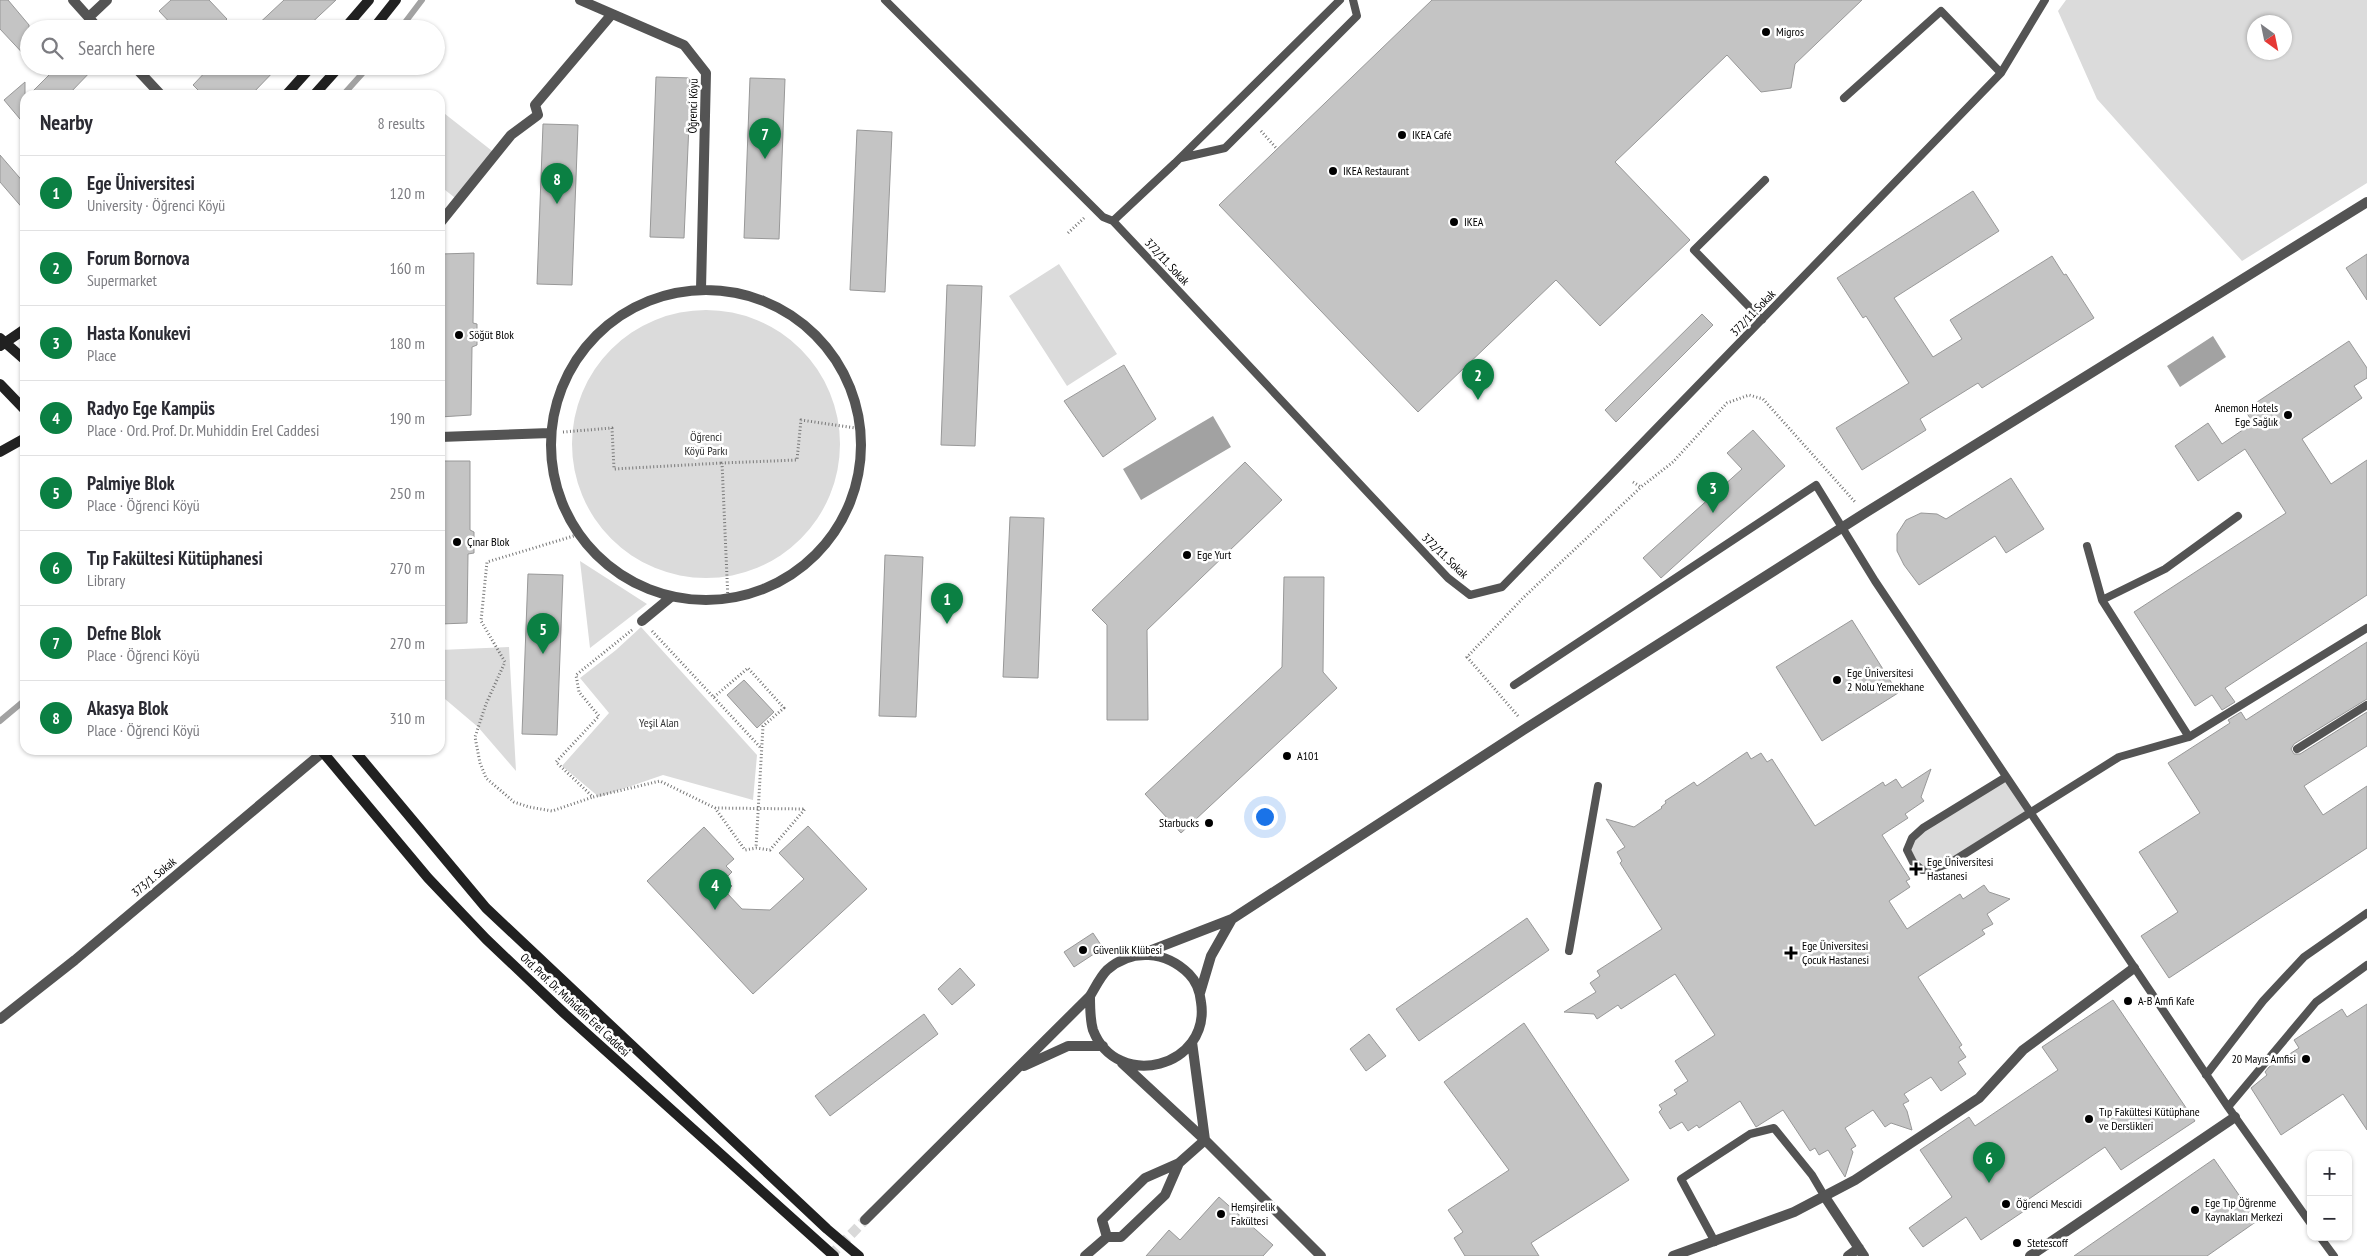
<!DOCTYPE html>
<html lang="en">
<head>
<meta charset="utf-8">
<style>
  body { margin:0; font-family:"PT Sans Narrow",sans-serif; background:#f7f7f7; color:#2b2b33 }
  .controls { position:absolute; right:15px; bottom:15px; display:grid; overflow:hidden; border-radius:10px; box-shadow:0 1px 4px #0004 }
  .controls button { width:45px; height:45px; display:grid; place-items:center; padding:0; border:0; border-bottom:1px solid #e1e1e2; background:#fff; color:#2b2b33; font:25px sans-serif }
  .compass { position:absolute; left:2247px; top:15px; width:45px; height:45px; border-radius:50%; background:#fff; box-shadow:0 1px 4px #0004; rotate:147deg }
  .you { position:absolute; left:1264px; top:816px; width:18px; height:18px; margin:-12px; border:4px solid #fff; border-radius:50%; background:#1a73e8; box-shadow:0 0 0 8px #1a73e833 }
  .badge { display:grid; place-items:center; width:32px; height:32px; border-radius:50%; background:#0b8043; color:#fff; font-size:16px; font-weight:700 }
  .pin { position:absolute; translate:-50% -41px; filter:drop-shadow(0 1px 2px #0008) }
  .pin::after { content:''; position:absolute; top:26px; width:18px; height:15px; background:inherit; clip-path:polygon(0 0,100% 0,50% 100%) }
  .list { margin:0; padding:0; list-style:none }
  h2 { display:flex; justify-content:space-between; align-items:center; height:65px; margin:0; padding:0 20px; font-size:21px }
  h2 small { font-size:16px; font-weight:400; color:#7c7c81 }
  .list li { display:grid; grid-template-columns:32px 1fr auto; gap:15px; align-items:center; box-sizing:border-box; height:75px; padding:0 20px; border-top:1px solid #e1e1e2 }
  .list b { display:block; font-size:19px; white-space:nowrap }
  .list p { margin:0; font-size:16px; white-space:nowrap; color:#7c7c81 }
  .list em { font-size:16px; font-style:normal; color:#7c7c81 }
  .icon { flex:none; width:28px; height:28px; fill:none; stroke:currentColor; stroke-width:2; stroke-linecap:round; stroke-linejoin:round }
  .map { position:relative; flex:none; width:2367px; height:1256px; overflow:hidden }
  .search { position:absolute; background:#fff; box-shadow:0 1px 4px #0004; left:20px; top:20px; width:425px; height:55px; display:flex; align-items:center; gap:12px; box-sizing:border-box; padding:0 18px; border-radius:28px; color:#7c7c81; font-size:19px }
  .panel { position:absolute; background:#fff; box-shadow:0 1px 4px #0004; left:20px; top:90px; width:425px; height:665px; border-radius:15px }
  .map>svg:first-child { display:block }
</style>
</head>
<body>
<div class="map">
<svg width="2367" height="1256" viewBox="0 0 2367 1256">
  <rect width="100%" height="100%" fill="#fff"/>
  <path fill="#dbdbdb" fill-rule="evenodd" d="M2066,0H2367V183L2242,261L2097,99L2058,11ZM2254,22H2284V52H2254Z
    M440,110L496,154L459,201L440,186Z
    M1059,264L1117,354L1067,386L1009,296Z
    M572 444a134 134 0 1 1 268 0a134 134 0 1 1-268 0Z
    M580,561L647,604L590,648Z
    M641,627L757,755L753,800L663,775L599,797L562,766L609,713L580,678L616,650Z
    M509,647L516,771L478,727L445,699L440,669V650Z
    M2006,777L2030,812L1950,863L1922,870L1907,850L1912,838Z"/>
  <path fill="#a2a2a2" d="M2213,336L2226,357L2180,387L2167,366Z
    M1213,416L1231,447L1141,500L1123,469Z"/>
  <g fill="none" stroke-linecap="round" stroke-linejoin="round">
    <path stroke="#a2a2a2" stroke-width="6" d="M400,29L422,0
      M343,95L369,66
      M0,721L25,700"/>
  </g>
  <path fill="#c4c4c4" stroke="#989898" d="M0,0H8L29,25V60L0,29Z
    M171,0H209L227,19L217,29H176L159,11Z
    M284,0H336L305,29H253Z
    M1432,0H1862L1795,64L1791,88L1761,92L1727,55L1615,162L1690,240L1600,326L1556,280L1418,412L1219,205Z
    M58,66H96L68,95H29Z
    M211,66H279L251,95H203L193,85Z
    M656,77L691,78L684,238L650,237Z
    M750,78L785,79L779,239L744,238Z
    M25,82V125L4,100Z
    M543,124L578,125L572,285L537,284Z
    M857,130L892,132L885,292L850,290Z
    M0,155L25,184V211L0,182Z
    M1973,191L1999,231L1894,298L1933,357L1962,339L1950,320L2052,256L2064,275L2066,274L2094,318L1982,388L1978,383L1920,419L1926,430L1862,470L1836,428L1909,383L1866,316L1863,318L1837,278Z
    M474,253L473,323L477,324V345L472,347L471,415L440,417L441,254Z
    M2367,254V300L2346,268Z
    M947,285L982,286L975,446L941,445Z
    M1702,314L1713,325L1616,422L1605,410Z
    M2349,341L2367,368V378L2354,386L2362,398L2302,439L2331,484L2367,460V595L2225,688L2235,702L2222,710L2212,695L2195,706L2134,612L2286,513L2245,449L2198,481L2175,446L2208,423L2222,444L2253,423L2245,410Z
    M1124,365L1156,419L1103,457L1064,401Z
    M1753,430L1785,466L1661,578L1643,558L1742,469L1727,453Z
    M440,461H470V530L474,532V553L468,554L467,623L440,624Z
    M1245,462L1282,500L1147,630L1148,720H1107V625L1092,610Z
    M2011,478L2044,529L2006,553L1995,536L1919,585L1904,565L1897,551V534L1906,520L1921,513L1937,514L1946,519Z
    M1010,517L1044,518L1038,678L1003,677Z
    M885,555L923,557L916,717L879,716Z
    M528,574L563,575L557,735L522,734Z
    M1284,577H1324L1323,672L1337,688L1181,833L1145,794L1282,667Z
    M1852,620L1898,693L1822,741L1776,667Z
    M2367,642V699L2294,744L2291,749L2294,754H2300L2367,712V746L2304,786L2323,815L2367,786V848L2169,978L2141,936L2178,912L2139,852L2200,813L2168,763L2230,723L2228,720L2241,712L2246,720Z
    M744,680L774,712L757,728L727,695Z
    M1747,752L1751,759L1761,753L1767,762L1772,759L1815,826L1883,782L1885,786L1896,779L1902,788L1931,769L1921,797L1924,801L1905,814L1908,818L1882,835L1910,879L1906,881L1910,887L1889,901L1907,929L1960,894L1963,899L1984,885L1989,892L2010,899L1987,914L1993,924L1982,930L1985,934L1918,977L1962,1045L1959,1047L1966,1057L1958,1062L1966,1074L1941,1091L1931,1077L1904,1094L1909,1101L1903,1104L1907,1111L1912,1130L1891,1123L1885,1127L1873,1110L1845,1128L1856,1146L1851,1149L1853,1152L1845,1177L1828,1150L1819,1155L1815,1148L1810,1151L1783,1110L1756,1127L1740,1101L1699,1128L1697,1125L1688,1131L1682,1122L1670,1129L1659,1112L1662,1109L1659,1105L1677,1094L1674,1090L1688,1081L1675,1061L1715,1035L1675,974L1621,1009L1618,1005L1597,1019L1594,1014L1564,1012L1596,992L1590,983L1600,976L1597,971L1662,929L1620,863L1622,861L1617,852L1625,847L1606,819L1634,827L1662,808L1661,807L1666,803L1665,801L1694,782L1697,786Z
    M808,826L867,889L753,994L647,881L704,827L734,859L726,866L732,872L725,879L732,886L726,892L742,909L770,910L804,879L779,853Z
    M1527,918L1549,950L1419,1041L1396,1009Z
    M1093,933L1103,948L1074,967L1064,952Z
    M960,968L975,985L952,1005L938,989Z
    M2113,1000L2195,1121L2121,1170L2105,1147L2026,1201L2030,1207L1981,1240L1966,1217L1923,1247L1909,1228L1952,1197L1920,1150L1969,1117L1975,1126L2058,1070L2042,1047Z
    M2367,1004V1130L2343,1094L2281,1135L2251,1088L2267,1075L2265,1072L2269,1067L2299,1048L2294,1040L2342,1009L2347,1017Z
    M924,1014L938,1034L830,1116L815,1096Z
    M1524,1023L1629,1180L1531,1243L1539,1256H1465L1454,1238L1463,1232L1448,1210L1509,1170L1444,1082Z
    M1369,1034L1386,1056L1366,1071L1350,1049Z
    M2214,1159L2257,1221L2207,1256H2074Z
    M1219,1197L1273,1245L1263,1256H1146L1169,1230L1180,1240Z"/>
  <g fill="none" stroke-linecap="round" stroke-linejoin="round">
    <path stroke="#d9d9d9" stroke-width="10" stroke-dasharray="10 5" stroke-linecap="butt" d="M830,1256L865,1220"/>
    <path stroke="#767676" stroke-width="3" stroke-dasharray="1 2.5" stroke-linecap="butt" d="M1261,131L1277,149
      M1068,233L1084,218
      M563,432L612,428L614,469L722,463
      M1633,482L1641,487L1673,462L1727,403L1749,395L1763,399L1855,502
      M577,535L487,562L481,621L505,662L486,704L475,737L480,763L486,778L514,802L529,807L552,811L593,797
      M728,600L722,463L797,460L801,420L862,429
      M632,630L576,675L579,692L599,716L556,762L593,797L660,781L715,808L745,850L756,848L770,850L805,809L715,808
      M652,631L761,748
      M714,697L748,668L784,708L763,726L756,848
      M1518,716L1467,657L1523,598L1641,487"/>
    <path stroke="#545454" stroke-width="8" d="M885,0L1103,217L1113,221L1448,578L1470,595L1502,587L2001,73L2045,0
      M1844,98L1941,11L2001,73
      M1181,158L1225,148L1357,16L1353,0
      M1113,221L1175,163L1340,0
      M1762,320L1694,250L1765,180
      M2087,546L2102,600L2189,737
      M2102,600L2165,569L2238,516
      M1514,685L1816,485L1875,581L2228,1107L2311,1224
      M2297,749L2367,705
      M2006,777L1923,828L1912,838L1907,850L1913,862L1922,870L1933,869L1950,863L2119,757L2189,737L2367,628
      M1569,951L1598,786
      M2206,1075L2263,1001L2304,957L2367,913
      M2228,1107L2316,1002L2367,965
      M2320,1237L2334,1256
      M1715,1242L1681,1179L1750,1134L1774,1128L1812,1175L1825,1197"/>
    <path stroke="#545454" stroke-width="10" d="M73,0L99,29
      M580,0L684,45L706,73L701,289
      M89,17L107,0
      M134,66L161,95
      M440,223L511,135L538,115L535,105L612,14
      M551 445a155 155 0 1 1 310 0a155 155 0 1 1-310 0Z
      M440,437L550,433
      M642,621L671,597
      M1139,955L1232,919L1528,727L1865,513L2367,202
      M1200,993L1211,956L1232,919
      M0,1019L75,960L323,752
      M1192,1042L1205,1140
      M1122,1063L1205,1140L1321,1256
      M1024,1066L1068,1046H1103
      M1825,1197L1864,1256
      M865,1220L1090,996C1095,988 1100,977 1107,970C1132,948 1166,951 1189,974C1196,981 1200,992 1201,1002C1211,1067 1117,1092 1093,1030C1090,1020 1090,1006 1090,996
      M1107,1237L1102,1220L1145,1178L1179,1163L1205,1140
      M1085,1256L1107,1237H1121L1165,1195L1179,1163
      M1673,1256L1794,1212L1855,1180L1979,1098L2023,1050L2134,968
      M1848,1256L1859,1248
      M2030,1256L2235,1117"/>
    <path stroke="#212121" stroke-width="10" d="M344,29L369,0
      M373,29L396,0
      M286,95L312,66
      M314,95L340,66
      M0,338L25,360
      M0,346L25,329
      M0,384L25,410
      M0,452L25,438
      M321,750L428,878L486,939L565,1014L834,1256
      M354,750L486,908L827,1229L859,1256"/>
  </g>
  <g fill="#000" stroke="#fff" stroke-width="2">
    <circle cx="1766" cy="32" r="5"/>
    <circle cx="1402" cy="135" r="5"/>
    <circle cx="1333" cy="171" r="5"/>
    <circle cx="1454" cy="222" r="5"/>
    <circle cx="459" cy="335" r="5"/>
    <circle cx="2288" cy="415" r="5"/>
    <circle cx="457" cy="542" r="5"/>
    <circle cx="1187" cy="555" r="5"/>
    <circle cx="1837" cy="680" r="5"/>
    <circle cx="1287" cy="756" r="5"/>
    <circle cx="1209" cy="823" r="5"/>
    <path d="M1913.5 861.5h5v5h5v5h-5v5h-5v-5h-5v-5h5z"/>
    <circle cx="1083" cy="950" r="5"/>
    <path d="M1788.5 945.5h5v5h5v5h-5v5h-5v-5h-5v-5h5z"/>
    <circle cx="2128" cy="1001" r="5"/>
    <circle cx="2306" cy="1059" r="5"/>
    <circle cx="2089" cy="1119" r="5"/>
    <circle cx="2006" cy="1204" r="5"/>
    <circle cx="2195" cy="1210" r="5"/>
    <circle cx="1221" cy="1214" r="5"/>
    <circle cx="2017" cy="1243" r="5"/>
  </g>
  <g text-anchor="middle" stroke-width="5" stroke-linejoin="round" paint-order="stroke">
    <g font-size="12" fill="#000" stroke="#fff" text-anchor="start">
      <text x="1776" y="36">Migros</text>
      <text x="1412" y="139">IKEA Café</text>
      <text x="1343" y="175">IKEA Restaurant</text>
      <text x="1464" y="226">IKEA</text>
      <text x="469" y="339">Söğüt Blok</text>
      <text x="2278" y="412" text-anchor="end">Anemon Hotels<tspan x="2278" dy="14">Ege Sağlık</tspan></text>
      <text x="467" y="546">Çınar Blok</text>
      <text x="1197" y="559">Ege Yurt</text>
      <text x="1847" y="677">Ege Üniversitesi<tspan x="1847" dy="14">2 Nolu Yemekhane</tspan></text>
      <text x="1297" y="760">A101</text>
      <text x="1199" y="827" text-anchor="end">Starbucks</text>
      <text x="1927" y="866">Ege Üniversitesi<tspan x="1927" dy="14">Hastanesi</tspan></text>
      <text x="1802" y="950">Ege Üniversitesi<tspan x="1802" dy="14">Çocuk Hastanesi</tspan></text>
      <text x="1093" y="954">Güvenlik Klübesi</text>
      <text x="2138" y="1005">A-B Amfi Kafe</text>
      <text x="2296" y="1063" text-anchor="end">20 Mayıs Amfisi</text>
      <text x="2099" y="1116">Tıp Fakültesi Kütüphane<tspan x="2099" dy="14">ve Derslikleri</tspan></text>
      <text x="2205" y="1207">Ege Tıp Öğrenme<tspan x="2205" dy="14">Kaynakları Merkezi</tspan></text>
      <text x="2016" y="1208">Öğrenci Mescidi</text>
      <text x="1231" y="1211">Hemşirelik<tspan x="1231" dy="14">Fakültesi</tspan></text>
      <text x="2027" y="1247">Stetescoff</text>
    </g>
    <g font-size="12" fill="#000" stroke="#fff">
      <text transform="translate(693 106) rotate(-89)" y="4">Öğrenci Köyü</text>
      <text transform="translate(1167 262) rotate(47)" y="4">372/11. Sokak</text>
      <text transform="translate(1753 313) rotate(-46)" y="4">372/11. Sokak</text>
      <text transform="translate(1445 556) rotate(44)" y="4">372/11. Sokak</text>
      <text transform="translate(154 877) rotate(-40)" y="4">373/1. Sokak</text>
      <text transform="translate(575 1005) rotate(43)" y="4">Ord. Prof. Dr. Muhiddin Erel Caddesi</text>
    </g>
    <g font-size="12" fill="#323232" stroke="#fff">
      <text x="706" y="441">Öğrenci<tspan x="706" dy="14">Köyü Parkı</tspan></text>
      <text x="659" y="727">Yeşil Alan</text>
    </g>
  </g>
</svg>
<div class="controls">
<button>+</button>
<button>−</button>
</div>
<svg class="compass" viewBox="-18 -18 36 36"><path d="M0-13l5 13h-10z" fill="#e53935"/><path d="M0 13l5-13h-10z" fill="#7c7c81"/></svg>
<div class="you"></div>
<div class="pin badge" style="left:947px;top:624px">1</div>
<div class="pin badge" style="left:1478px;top:400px">2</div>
<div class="pin badge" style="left:1713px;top:513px">3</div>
<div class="pin badge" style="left:715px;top:910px">4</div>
<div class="pin badge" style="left:543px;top:654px">5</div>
<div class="pin badge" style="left:1989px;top:1183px">6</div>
<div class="pin badge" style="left:765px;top:159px">7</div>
<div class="pin badge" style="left:557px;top:204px">8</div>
<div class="search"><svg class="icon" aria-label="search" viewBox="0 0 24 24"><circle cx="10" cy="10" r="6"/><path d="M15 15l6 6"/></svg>Search here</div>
<section class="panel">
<h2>Nearby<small>8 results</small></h2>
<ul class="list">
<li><span class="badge">1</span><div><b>Ege Üniversitesi</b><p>University · Öğrenci Köyü</p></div><em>120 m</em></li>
<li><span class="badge">2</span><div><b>Forum Bornova</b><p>Supermarket</p></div><em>160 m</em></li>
<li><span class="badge">3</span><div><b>Hasta Konukevi</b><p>Place</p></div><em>180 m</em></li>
<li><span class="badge">4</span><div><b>Radyo Ege Kampüs</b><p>Place · Ord. Prof. Dr. Muhiddin Erel Caddesi</p></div><em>190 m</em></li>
<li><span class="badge">5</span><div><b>Palmiye Blok</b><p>Place · Öğrenci Köyü</p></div><em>250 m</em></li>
<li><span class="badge">6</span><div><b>Tıp Fakültesi Kütüphanesi</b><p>Library</p></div><em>270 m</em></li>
<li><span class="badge">7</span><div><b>Defne Blok</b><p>Place · Öğrenci Köyü</p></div><em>270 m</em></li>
<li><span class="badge">8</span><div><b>Akasya Blok</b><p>Place · Öğrenci Köyü</p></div><em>310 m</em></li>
</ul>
</section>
</div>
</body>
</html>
